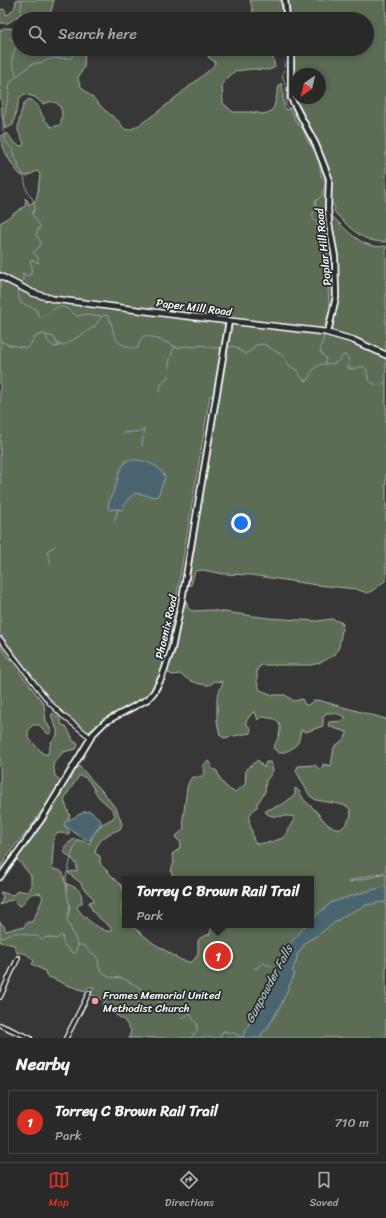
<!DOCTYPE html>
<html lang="en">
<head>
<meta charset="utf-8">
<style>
  body { margin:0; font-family:Sriracha,sans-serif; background:#363535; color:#f1f3f6 }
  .compass { position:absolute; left:290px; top:68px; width:36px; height:36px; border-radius:50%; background:#2a2929; box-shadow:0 2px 6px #0003; rotate:214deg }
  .you { position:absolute; left:241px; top:523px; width:14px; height:14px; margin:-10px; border:3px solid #fff; border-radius:50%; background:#1a73e8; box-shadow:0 0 0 6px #1a73e833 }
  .badge { display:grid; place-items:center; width:26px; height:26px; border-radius:50%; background:#d93025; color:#fff; font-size:13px; font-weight:700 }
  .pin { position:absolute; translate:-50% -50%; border:2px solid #fff; box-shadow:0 1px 4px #0006 }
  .popup { position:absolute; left:122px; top:876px; width:192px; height:52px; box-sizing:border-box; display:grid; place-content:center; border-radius:0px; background:#2a2929; filter:drop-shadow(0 1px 3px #0005); font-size:13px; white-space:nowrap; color:#a5a6a8 }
  .popup b { font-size:15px; color:#f1f3f6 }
  .popup::after { content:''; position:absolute; left:50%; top:100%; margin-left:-8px; border:8px solid transparent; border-top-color:#2a2929 }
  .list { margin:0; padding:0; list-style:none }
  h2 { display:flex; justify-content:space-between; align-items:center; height:52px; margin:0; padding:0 16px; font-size:17px }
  h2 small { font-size:13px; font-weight:400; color:#a5a6a8 }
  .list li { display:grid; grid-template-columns:26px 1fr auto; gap:12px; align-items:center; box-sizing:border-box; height:64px; margin:0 8px 8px; padding:0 8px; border:1px solid #464546; border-radius:0px }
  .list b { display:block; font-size:15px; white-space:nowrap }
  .list p { margin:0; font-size:13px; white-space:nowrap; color:#a5a6a8 }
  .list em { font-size:13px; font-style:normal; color:#a5a6a8 }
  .icon { flex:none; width:22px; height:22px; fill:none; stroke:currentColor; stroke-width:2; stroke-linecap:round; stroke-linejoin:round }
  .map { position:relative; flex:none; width:386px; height:1038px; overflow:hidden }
  .search { position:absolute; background:#2a2929; box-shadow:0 2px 6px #0003; left:12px; right:12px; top:12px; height:44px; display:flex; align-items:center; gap:10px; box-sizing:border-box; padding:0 14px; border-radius:22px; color:#a5a6a8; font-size:15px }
  .sheet { height:124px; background:#2a2929 }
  nav { display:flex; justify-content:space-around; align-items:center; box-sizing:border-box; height:56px; border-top:1px solid #464546; background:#2a2929; font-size:11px; color:#a5a6a8 }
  nav a { display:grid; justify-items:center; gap:2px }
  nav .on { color:#d93025 }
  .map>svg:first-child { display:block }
</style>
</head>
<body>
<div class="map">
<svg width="386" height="1038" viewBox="0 0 386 1038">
  <rect width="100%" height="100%" fill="#383737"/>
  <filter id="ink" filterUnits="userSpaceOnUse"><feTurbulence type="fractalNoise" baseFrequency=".025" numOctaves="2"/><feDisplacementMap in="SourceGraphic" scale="8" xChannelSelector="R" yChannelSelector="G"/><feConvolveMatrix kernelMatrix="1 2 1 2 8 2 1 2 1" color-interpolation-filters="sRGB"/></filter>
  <g filter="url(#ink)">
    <path fill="#5c6c55" stroke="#aeb6aa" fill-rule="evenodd" d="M16,0H54L49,19H24L18,16L8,23H0V10L3,9L5,10L6,15L9,14L15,7Z
      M250,0H280L282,9V19H251L253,12Z
      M288,0H386V242C362,242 354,231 337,215L334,211L335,207L330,203L329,212C333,217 337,221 342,226C355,238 367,249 386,246V580L372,591L367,593L356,589L317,585L251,575L224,574L203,570L195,571L191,585L188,586L218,397L210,396L167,655L157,683L150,694L141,701L104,719L89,732L82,729L64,714L47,696L0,633V223L25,206L26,202L25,198L28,201L29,205L36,200L38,191L40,174L37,171L27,176C25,176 24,176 21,175C14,171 0,144 0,136L7,133C12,139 14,146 23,146L24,144C23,140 19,135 18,130C18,124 23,95 31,100C39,103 40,113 45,120C47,122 49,124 51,127L60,125C65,112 60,96 43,104L35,97L24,94L19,99L13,125L5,129C5,124 3,121 2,116C1,110 3,104 0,99V31L4,28L19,29V49H85L84,67L78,78C79,90 92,95 98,103C105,112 114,116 121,124C123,127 124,129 127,130C139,131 198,78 211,69L214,65L215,62L208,57V49H367V19H285L288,9L289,8ZM289,52C289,71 286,89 292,107L286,110C281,101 285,91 281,83L279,85L274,107L270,112L263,114L253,112H233L223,103L222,84L235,71L252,69L269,70L275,67L273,58L274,54ZM296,74H320V98H296Z
      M186,601L188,608L192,611L210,610L268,618L317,621L332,619L343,623L339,647L335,655L320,663L311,665H261L257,670V682L260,690L273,695H285L294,701L302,699L305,705H308L313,701L318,700L386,719V872L355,879L349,882L386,874V1038H129L131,1030L124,1020L102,1006L105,1001L90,994L94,987H89L85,991L67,985L49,977L46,975L45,971L32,964L34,961C27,955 27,952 17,953L14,945L0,942V922L4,926L6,931L20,927L23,928L27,922H32C36,914 40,906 43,897L41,894C30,890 27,899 21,906H19L13,900L7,901L0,905L3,897L0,892L13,895L18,890C24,892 28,893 31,888V876L17,859L50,814L72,774L79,766L103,792L117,810L122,824L120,829C109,834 100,837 95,851L96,854L100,856V862L101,865L121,885L125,894C123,904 117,909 125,919V925H131L153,943L181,960L188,962H191L195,959L198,953V941L200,938L210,934L212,925H311V879H174L171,871L174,862L172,854L179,849L181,843L175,837L182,831L184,828L183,819L187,788L189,782L192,777C198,777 202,778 205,772L203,767L204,764L209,761L211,763V768L217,771L221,781L230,790L235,792L245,785L246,769L258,760L264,768L266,762H271L273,771L266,781L265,792L257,804V807C246,816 249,820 252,832C254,837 252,841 257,844L271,842L283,838L293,823L294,817C284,814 272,820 265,812L267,810L283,804L295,795V788L299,791L304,800L314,809L328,825L338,829H341L347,823L351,815L350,809L346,806L339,804L316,800L310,796L296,771L298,766L315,765L319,769L322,768L323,764L331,766L334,747L344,739L347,734V732L330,727L328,724L329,722L343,721L346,718C340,713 333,713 326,713L323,718V726L306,732L301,730C300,733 300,737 299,740C296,748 287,752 279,753L273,748C279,738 287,719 269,718C264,717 262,716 258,720L255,712H253L246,721V724L251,728L250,733L224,738L220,735L217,721V697L223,682L215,681L210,685C198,685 190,681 180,674L173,675L168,673L169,666L175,652L182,614ZM79,776H82C90,779 93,789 98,796C103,803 112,806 115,815L112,819L102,824L93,835L90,843L74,839L65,846L64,852C70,859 78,860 77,871L68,872V873L81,883L83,888L94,899V901L89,902C91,914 103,920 111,928L112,931C103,934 78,914 77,906L82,903C82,888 76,888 65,883C64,872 63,871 53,869L52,865L54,836C58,831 63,834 69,834V831L66,828L65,824L70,816L64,800L67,794Z
      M0,646L44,704L46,721L52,732L48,734L39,725H33C19,737 38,745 43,754H48L51,742L57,736V730L51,715L53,713L60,719L62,725L66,726L72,737V740L77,743L78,746L76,749L63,752L53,764L55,776L60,780L61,783L30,828L9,853L0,869Z"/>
    <path fill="#4c6570" stroke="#94a3a9" d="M130,460C142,459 160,464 165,477L158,496L155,497L135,493L127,500L122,510L116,509L110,510L108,507L109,502L117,482L119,472L126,461Z
      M89,811L91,812L100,819L101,823L90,840L82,838L64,825L65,822L84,812Z
      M386,887V903L382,902L367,905L345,915L318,935L307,941L297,955L296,962L292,971L295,973L281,1005L267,1029L262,1033L260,1038H242L258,1005L260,1006L258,1013L261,1011L264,1002L270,991L279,966L288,946L306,925H311V920L314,917L332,902L371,890Z"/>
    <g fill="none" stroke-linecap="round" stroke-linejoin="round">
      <path stroke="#94a3a9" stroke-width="1" d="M281,0L284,19
        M17,22V20L20,17L22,0
        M10,38L16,45
        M281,49L284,55
        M91,51L99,49
        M284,67L285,62
        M284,70L282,74L286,88V105L293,114L295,121L303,129L308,142L316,152L319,161L321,176L326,182L322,195L315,202L316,206L312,216L320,229V233L323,235L325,239L324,247L327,251L326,261L331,277V284L328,290L329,302L331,307L326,321L325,328
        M16,75C16,69 12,66 12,59C14,50 19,43 18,34
        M3,131V121L9,94V86L12,80L32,64L43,62L50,59L71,58L76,51H85
        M4,135L6,142L12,148L14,157L19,164L18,168C26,172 24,185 28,193C30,196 32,198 34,201V205L35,209L32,214L40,226L36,235L41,242L40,246L33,253L38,257V263L33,260H31L30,262L32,266L31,274L28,276L23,273V282L20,284
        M19,289L18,294L21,303L36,309L39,317C51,317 55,300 69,310C72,312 73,314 77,316L86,314L92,316L99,315L101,317
        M46,335L47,340L54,347L64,345L88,331L96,325L101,317L104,315L108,316C116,329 109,341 128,347C132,348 134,349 138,348C139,344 140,338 144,336C148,334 173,345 178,348L184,346L194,347L201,345L214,348H221
        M324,336L320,351L326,359L325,363
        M0,341L9,345L28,348L35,337L43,334L54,337L58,346
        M56,342L61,345
        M227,348L234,346L245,354L252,350L255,345L264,344L282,355L290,366L296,370L304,380L307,381L309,380C309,376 310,375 312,372C320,360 324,366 335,363C339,362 341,357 344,355L347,356L349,361L348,368L352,369C359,368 362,364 367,370C367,380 371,384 380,386L386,381
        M159,392L161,385L168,377C169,367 169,356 175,347
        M123,433L144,431
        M144,434V429
        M142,446L143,437
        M115,521L118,509
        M51,565L47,551L55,546
        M0,937L3,938C16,927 27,937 38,936L43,940L46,937L57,939L61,935L63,937C61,944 68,949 73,953H75L78,945L67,920L70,908L67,894L66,877L74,847L78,839
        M78,945H84C91,956 99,951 99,968L108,977L122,978L137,986L144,991L151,998L161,1002L172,1014
        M254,968H257L263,961L266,965H269L274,968L280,965
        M181,1018L185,1017L190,1013L193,1019L197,1023V1030L191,1038
        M219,1038L223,1031L234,1033L243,1038"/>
      <defs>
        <path id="minor" d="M0,639L49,702L62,715L90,737
          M0,997L18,958
          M0,1025L30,1038
          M66,1038L89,993"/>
        <path id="tertiary" d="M285,0L287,19
          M291,49V98L316,145L329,178L328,209L329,224L335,257L336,297L328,332
          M0,877L41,820L93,734L105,722L148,699L154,692L162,677L172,648L183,594L229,321"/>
        <path id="secondary" d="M0,276L33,293L53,299L169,314L325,332L353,340L386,355"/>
      </defs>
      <use href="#minor" stroke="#fff" stroke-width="6"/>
      <use href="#tertiary" stroke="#fff" stroke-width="8"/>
      <use href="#secondary" stroke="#fff" stroke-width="8"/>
      <use href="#minor" stroke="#2a2d2e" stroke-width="3.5"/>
      <use href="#tertiary" stroke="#2a2d2e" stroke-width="4.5"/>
      <use href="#secondary" stroke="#2a2d2e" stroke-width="5"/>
    </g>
  </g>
  <circle fill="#ff9aa2" stroke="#2a2d2e" stroke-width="1.5" cx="95" cy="1001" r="4"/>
  <g text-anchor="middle" stroke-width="3.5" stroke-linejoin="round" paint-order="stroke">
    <g font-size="11" fill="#fff" stroke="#2a2d2e">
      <text transform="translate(323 247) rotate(-96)" y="4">Poplar Hill Road</text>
      <text transform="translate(194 307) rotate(7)" y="4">Paper Mill Road</text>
      <text transform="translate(166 627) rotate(-77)" y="4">Phoenix Road</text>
    </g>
    <g font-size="11" fill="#fff" stroke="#2a2d2e" text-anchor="start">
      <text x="103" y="999">Frames Memorial United<tspan x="103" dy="13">Methodist Church</tspan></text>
    </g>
    <g font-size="12" font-style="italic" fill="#aebabf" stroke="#2a2d2e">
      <text transform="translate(269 984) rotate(-62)" y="4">Gunpowder Falls</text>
    </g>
  </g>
</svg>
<svg class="compass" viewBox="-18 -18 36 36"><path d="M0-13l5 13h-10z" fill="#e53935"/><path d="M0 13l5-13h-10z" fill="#a5a6a8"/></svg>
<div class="you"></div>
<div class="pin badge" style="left:218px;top:956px">1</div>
<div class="popup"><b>Torrey C Brown Rail Trail</b>Park</div>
<div class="search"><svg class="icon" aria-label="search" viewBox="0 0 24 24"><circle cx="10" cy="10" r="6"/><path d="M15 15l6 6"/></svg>Search here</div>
</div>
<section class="sheet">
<h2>Nearby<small></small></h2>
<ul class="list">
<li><span class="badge">1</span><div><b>Torrey C Brown Rail Trail</b><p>Park</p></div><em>710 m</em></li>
</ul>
</section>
<nav>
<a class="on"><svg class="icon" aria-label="map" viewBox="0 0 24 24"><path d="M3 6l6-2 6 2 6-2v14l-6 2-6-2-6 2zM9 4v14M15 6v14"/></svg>Map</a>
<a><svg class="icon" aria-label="directions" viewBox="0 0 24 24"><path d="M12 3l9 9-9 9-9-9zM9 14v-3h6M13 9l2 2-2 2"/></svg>Directions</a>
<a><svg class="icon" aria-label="saved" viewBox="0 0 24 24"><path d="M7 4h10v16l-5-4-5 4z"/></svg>Saved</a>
</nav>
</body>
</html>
